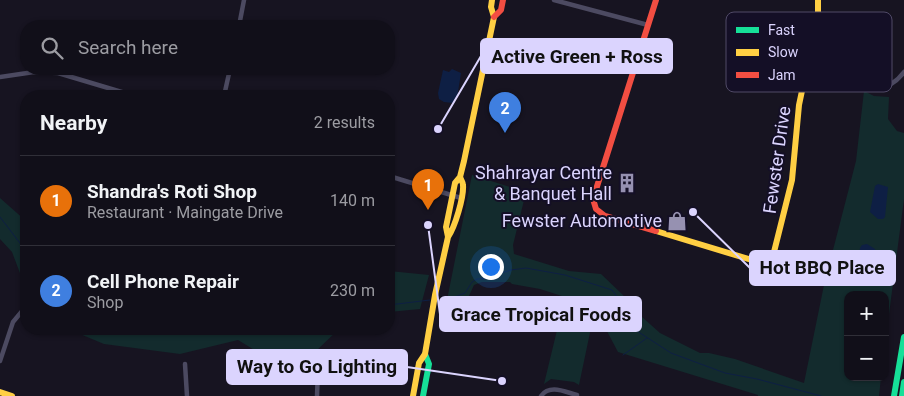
<!DOCTYPE html>
<html lang="en">
<head>
<meta charset="utf-8">
<style>
  body { margin:0; font-family:Roboto,sans-serif; background:#1a1822; color:#f1f3f6 }
  .controls { position:absolute; right:15px; bottom:15px; display:grid; overflow:hidden; border-radius:10px; box-shadow:0 1px 4px #0004 }
  .controls button { width:45px; height:45px; display:grid; place-items:center; padding:0; border:0; border-bottom:1px solid #302f38; background:#110f19; color:#f1f3f6; font:25px sans-serif }
  .you { position:absolute; left:490px; top:266px; width:18px; height:18px; margin:-12px; border:4px solid #fff; border-radius:50%; background:#1a73e8; box-shadow:0 0 0 8px #1a73e833 }
  .badge { display:grid; place-items:center; width:32px; height:32px; border-radius:50%; background:#b45309; color:#fff; font-size:16px; font-weight:700 }
  .pin { position:absolute; translate:-50% -41px; filter:drop-shadow(0 1px 2px #0008) }
  .pin::after { content:''; position:absolute; top:26px; width:18px; height:15px; background:inherit; clip-path:polygon(0 0,100% 0,50% 100%) }
  .list { margin:0; padding:0; list-style:none }
  h2 { display:flex; justify-content:space-between; align-items:center; height:65px; margin:0; padding:0 20px; font-size:21px }
  h2 small { font-size:16px; font-weight:400; color:#9c9ca2 }
  .list li { display:grid; grid-template-columns:32px 1fr auto; gap:15px; align-items:center; box-sizing:border-box; height:90px; padding:0 20px; border-top:1px solid #302f38 }
  .list b { display:block; font-size:19px; white-space:nowrap }
  .list p { margin:0; font-size:16px; white-space:nowrap; color:#9c9ca2 }
  .list em { font-size:16px; font-style:normal; color:#9c9ca2 }
  .icon { flex:none; width:28px; height:28px; fill:none; stroke:currentColor; stroke-width:2; stroke-linecap:round; stroke-linejoin:round }
  .map { position:relative; flex:none; width:904px; height:396px; overflow:hidden }
  .search { position:absolute; background:#110f19; box-shadow:0 1px 4px #0004; left:20px; top:20px; width:375px; height:55px; display:flex; align-items:center; gap:12px; box-sizing:border-box; padding:0 18px; border-radius:20px; color:#9c9ca2; font-size:19px }
  .panel { position:absolute; background:#110f19; box-shadow:0 1px 4px #0004; left:20px; top:90px; width:375px; height:245px; border-radius:20px }
  .map>svg:first-child { display:block }
</style>
</head>
<body>
<div class="map">
<svg width="904" height="396" viewBox="0 0 904 396">
  <rect width="100%" height="100%" fill="#171421"/>
  <path fill="#132b2d" d="M864,91L874,96L889,97L888,119L897,131L904,133V199L885,345V295H848V377H881L879,396H758V395L618,352L601,320L604,307L596,304L579,385L574,382L551,379L544,384L565,297L540,289L512,284L510,282H482L474,285L469,296L446,305L472,175L526,192L513,245L514,254L569,271L601,274L623,295L632,308L660,333L700,353H709L735,359L804,383L824,285L856,161Z
    M0,198L26,221V289L12,252L0,239Z
    M389,271L429,275L420,309L389,312Z
    M68,329H339L315,352L271,360L238,340L180,354L104,344Z"/>
  <path fill="#0e1f44" d="M452,69L461,73L457,98L453,103L444,102L439,99L438,93L443,70L449,72Z
    M878,184L888,187L885,217L883,219H878L870,212L875,186Z
    M867,244L875,249C877,259 877,274 870,283H860L855,274L860,248L862,245Z"/>
  <g fill="none" stroke-linecap="round" stroke-linejoin="round">
    <path stroke="#0e1f44" stroke-width="1" d="M0,217L26,251
      M437,300L449,299L465,293L472,282L477,279L493,278L498,274L511,270L526,268L565,275L612,290L629,312L637,331L671,353L725,373L757,379L821,396
      M389,305L430,300
      M260,329H279
      M623,355L647,338"/>
    <path stroke="#4c4a61" stroke-width="4.5" d="M554,0L648,25
      M239,26L244,0
      M808,66C822,71 866,89 878,88C889,87 898,80 904,72
      M0,77L34,72L58,73L135,96
      M224,96L230,69
      M389,176L461,198
      M0,361L13,322L23,310
      M185,364L187,396
      M317,396L318,369L323,357
      M541,396C550,384 565,392 577,395"/>
    <path stroke="#16e098" stroke-width="6" d="M423,396L429,364L425,354
      M894,396L904,337
      M902,396L904,382"/>
    <path stroke="#ffcf43" stroke-width="6" d="M656,231L765,264L772,260L792,180L799,105L818,15V0
      M448,237C455,227 464,197 463,185C463,182 461,180 460,177
      M0,392L12,396
      M413,396L419,363L425,354L435,295L448,237L446,227L455,183L460,177L464,161L494,17L491,7L492,0"/>
    <path stroke="#f24e42" stroke-width="6" d="M656,0L593,199L596,209L605,216L656,231
      M494,17L501,10L503,0"/>
  </g>
  <defs>
    <symbol id="building-bare" viewBox="-9 -9 18 18"><path d="M-4-6H4V6H1V3H-1V6H-4ZM-2.5-4.3h1.7v1.8h-1.7ZM.8-4.3h1.7v1.8H.8ZM-2.5-1h1.7V.8h-1.7ZM.8-1h1.7V.8H.8Z" fill="#9691b1" stroke="#140f26" stroke-width="2.5" paint-order="stroke"/></symbol>
    <symbol id="shop-bare" viewBox="-9 -9 18 18"><path d="M-5-2.5h2.3a2.7 3.5 0 0 1 5.4 0H5L5.5 6h-11ZM-1.5-2.5h3a1.5 2.3 0 0 0-3 0Z" fill="#9691b1" stroke="#140f26" stroke-width="2.5" paint-order="stroke"/></symbol>
  </defs>
  <g fill-rule="evenodd">
    <use href="#building-bare" x="613" y="169" width="28" height="28"/>
    <use href="#shop-bare" x="663" y="207" width="28" height="28"/>
  </g>
  <g text-anchor="middle" stroke-width="4" stroke-linejoin="round" paint-order="stroke">
    <g font-size="18" fill="#dbd4fe" stroke="#140f26">
      <text transform="translate(777 160) rotate(-82)" y="6">Fewster Drive</text>
    </g>
    <g font-size="18" fill="#dbd4fe" stroke="#140f26" text-anchor="end">
      <text x="612" y="179">Shahrayar Centre<tspan x="612" dy="21">&amp; Banquet Hall</tspan></text>
      <text x="662" y="227">Fewster Automotive</text>
    </g>
  </g>
  <rect x="726" y="12" width="166" height="80" rx="8" fill="#140f26" stroke="#504a67" stroke-width="1"/>
  <rect x="736" y="27" width="23" height="6" fill="#16e098"/>
  <rect x="736" y="49" width="23" height="7" fill="#ffcf43"/>
  <rect x="736" y="72" width="23" height="6" fill="#f24e42"/>
  <g font-size="14" fill="#dbd4fe">
    <text x="768" y="35">Fast</text>
    <text x="768" y="57">Slow</text>
    <text x="768" y="80">Jam</text>
  </g>
  <path fill="none" stroke="#dbd4fe" stroke-width="2" d="M438 129L481 56M693 212L750 268M428 225L440 314M502 381L407 367"/>
  <g fill="#dbd4fe" stroke="#140f26" stroke-width="2">
    <circle cx="438" cy="129" r="5"/>
    <circle cx="693" cy="212" r="5"/>
    <circle cx="428" cy="225" r="5"/>
    <circle cx="502" cy="381" r="5"/>
  </g>
  <g fill="#dbd4fe" stroke="#dbd4fe" stroke-width="2">
    <rect x="481" y="39" width="191" height="34" rx="5"/>
    <rect x="750" y="251" width="145" height="34" rx="5"/>
    <rect x="440" y="297" width="201" height="34" rx="5"/>
    <rect x="227" y="350" width="180" height="34" rx="5"/>
  </g>
  <g font-size="19" text-anchor="middle" font-weight="bold" fill="#111">
    <text x="577" y="63">Active Green + Ross</text>
    <text x="822" y="274">Hot BBQ Place</text>
    <text x="541" y="321">Grace Tropical Foods</text>
    <text x="317" y="373">Way to Go Lighting</text>
  </g>
</svg>
<div class="controls">
<button>+</button>
<button>−</button>
</div>
<div class="you"></div>
<div class="pin badge" style="left:428px;top:210px;background:#e8710a">1</div>
<div class="pin badge" style="left:505px;top:133px;background:#3f7fe0">2</div>
<div class="search"><svg class="icon" aria-label="search" viewBox="0 0 24 24"><circle cx="10" cy="10" r="6"/><path d="M15 15l6 6"/></svg>Search here</div>
<section class="panel">
<h2>Nearby<small>2 results</small></h2>
<ul class="list">
<li><span class="badge" style="background:#e8710a">1</span><div><b>Shandra's Roti Shop</b><p>Restaurant · Maingate Drive</p></div><em>140 m</em></li>
<li><span class="badge" style="background:#3f7fe0">2</span><div><b>Cell Phone Repair</b><p>Shop</p></div><em>230 m</em></li>
</ul>
</section>
</div>
</body>
</html>
